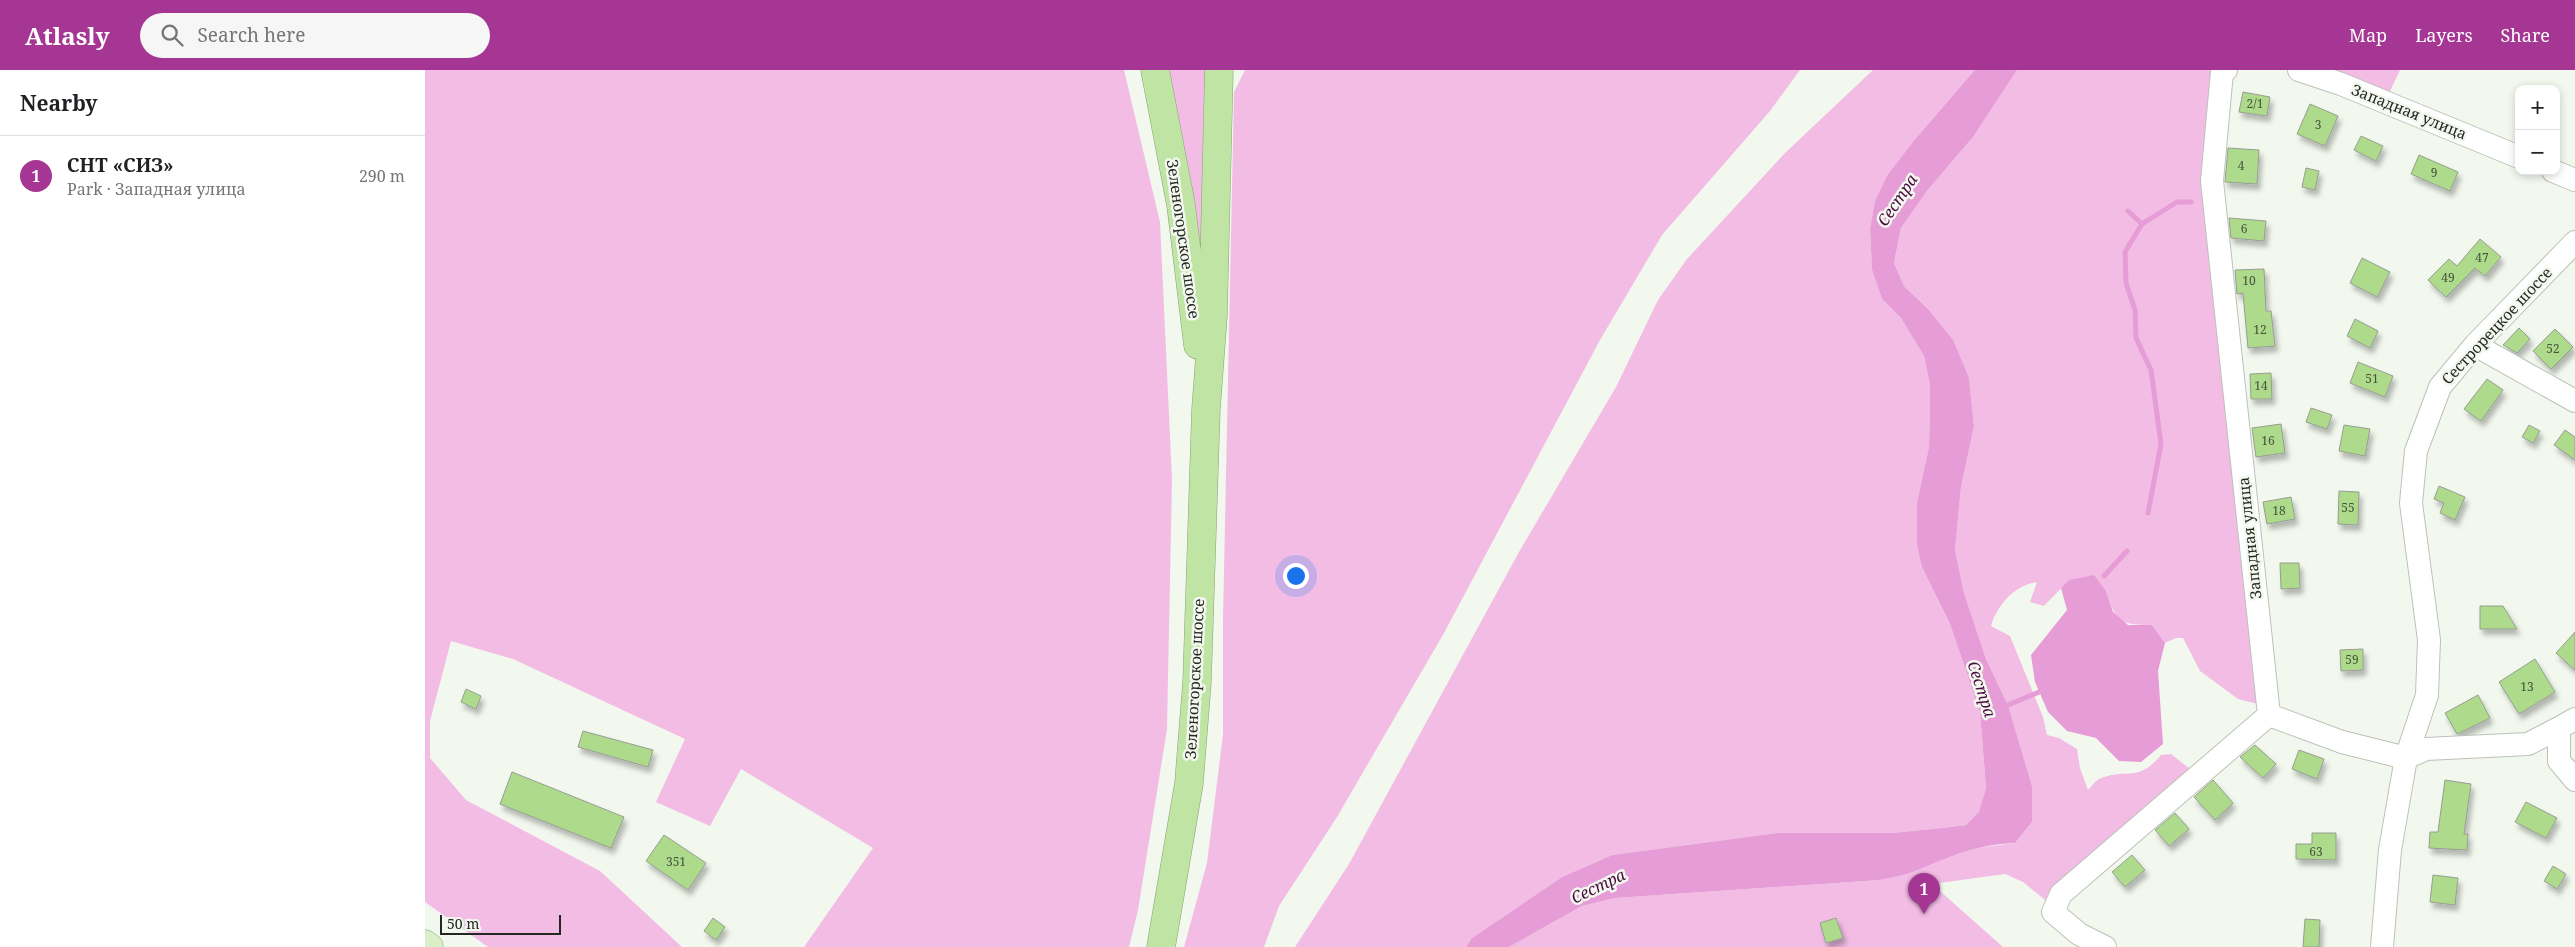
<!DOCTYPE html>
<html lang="en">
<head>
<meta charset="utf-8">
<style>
  body { margin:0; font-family:"Noto Serif",serif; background:#f6f6f6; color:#202124 }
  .controls { position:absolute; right:15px; top:15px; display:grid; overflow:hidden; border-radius:10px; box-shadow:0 2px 8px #0003 }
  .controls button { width:45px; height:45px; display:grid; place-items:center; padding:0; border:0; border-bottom:1px solid #e0e0e0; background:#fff; color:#202124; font:25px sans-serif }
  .scale { position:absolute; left:15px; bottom:12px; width:121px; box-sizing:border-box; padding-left:5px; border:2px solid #252723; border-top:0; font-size:14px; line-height:18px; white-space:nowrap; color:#252723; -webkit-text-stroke:4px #f2f8ee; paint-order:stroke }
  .you { position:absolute; left:870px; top:505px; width:18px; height:18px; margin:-12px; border:4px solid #fff; border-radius:50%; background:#1a73e8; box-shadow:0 0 0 8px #1a73e833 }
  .badge { display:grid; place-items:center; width:32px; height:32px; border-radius:50%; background:#a53693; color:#fff; font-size:16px; font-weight:700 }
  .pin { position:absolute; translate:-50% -41px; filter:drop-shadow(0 1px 2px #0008) }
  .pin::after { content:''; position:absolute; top:26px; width:18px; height:15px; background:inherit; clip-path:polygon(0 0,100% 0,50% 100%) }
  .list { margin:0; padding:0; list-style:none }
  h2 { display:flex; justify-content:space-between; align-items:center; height:65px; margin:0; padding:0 20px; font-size:21px }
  h2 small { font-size:16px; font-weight:400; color:#757577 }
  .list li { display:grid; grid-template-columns:32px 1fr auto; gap:15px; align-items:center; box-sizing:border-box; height:80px; padding:0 20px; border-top:1px solid #e0e0e0 }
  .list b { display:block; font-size:19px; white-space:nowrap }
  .list p { margin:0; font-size:16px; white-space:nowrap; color:#757577 }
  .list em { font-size:16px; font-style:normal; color:#757577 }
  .icon { flex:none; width:28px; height:28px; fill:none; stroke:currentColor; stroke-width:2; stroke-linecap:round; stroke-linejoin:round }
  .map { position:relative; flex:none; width:2150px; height:877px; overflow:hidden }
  header { display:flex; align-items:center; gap:30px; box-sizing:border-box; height:70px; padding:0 25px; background:#a53693; color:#fff }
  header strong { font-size:24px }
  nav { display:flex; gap:28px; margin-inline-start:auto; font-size:18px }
  .search { width:350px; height:45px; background:#f6f6f6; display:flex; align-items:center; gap:12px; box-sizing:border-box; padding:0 18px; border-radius:28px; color:#757577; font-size:19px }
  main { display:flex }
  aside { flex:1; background:#fff }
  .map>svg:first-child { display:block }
</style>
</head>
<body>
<header>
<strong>Atlasly</strong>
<div class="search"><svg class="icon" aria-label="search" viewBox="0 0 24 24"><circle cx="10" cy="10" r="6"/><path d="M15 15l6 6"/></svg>Search here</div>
<nav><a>Map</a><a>Layers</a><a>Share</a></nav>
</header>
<main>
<aside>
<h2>Nearby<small></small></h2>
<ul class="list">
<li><span class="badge">1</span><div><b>СНТ «СИЗ»</b><p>Park · Западная улица</p></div><em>290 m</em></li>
</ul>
</aside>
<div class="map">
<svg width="2150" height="877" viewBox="0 0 2150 877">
  <defs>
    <filter id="shadow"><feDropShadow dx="3" dy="5.5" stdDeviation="2.5" flood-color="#0004"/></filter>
  </defs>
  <rect width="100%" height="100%" fill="#f2f8ee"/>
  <path fill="#f2bce5" d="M0,0H699L735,152L747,409L742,659L713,840L704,877H379L448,778L316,699L285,756L231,732L260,669L88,589L26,571L5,651V688L41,730L175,801L257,877H63L0,832Z
    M739,0H784L781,287Z
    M820,0H1375L1345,41L1237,165L1175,270L1019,563L912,747L854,836L839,877H759L782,793L798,664V548L809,22Z
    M1448,0H1550L1450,131L1445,158L1447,200L1457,229L1476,248L1499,286L1505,315V345L1504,377L1492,432L1497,497L1525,554L1555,642L1561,718L1554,743L1541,755L1517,758L1467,763H1352L1187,785L1137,807L1047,868L1041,877H870L924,794L1094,482L1191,317L1233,230L1262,189L1360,83Z
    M1592,0H1801L1787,111L1833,634L1813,629L1775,601L1758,568H1751L1740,573L1727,555C1695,555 1691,552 1681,521L1644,510L1619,536L1605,532L1612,512C1590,515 1572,535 1566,556L1585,566L1618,647L1622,665L1634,668L1652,679L1655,698L1663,720C1666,717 1670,711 1674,709C1701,697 1712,714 1736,685L1746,684L1774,706L1630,838L1598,812L1580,804L1507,814L1578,877H1084L1157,836L1190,828L1455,810L1491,801L1515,789L1552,778L1590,773L1607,752V716L1583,635L1561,589L1539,523L1530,480L1536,417L1549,356L1544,308L1503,239L1479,216L1469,193L1476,158L1502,121L1548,67Z
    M1874,0H1975L1960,32Z"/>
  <path fill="#e69cd6" d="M1550,0H1592L1548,67L1502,121L1476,158L1469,193L1479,216L1503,239L1528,270L1544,308L1549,356L1536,417L1530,480L1539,523L1561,589L1583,635L1607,716V752L1590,773C1550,775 1528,785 1493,800C1481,805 1467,807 1455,810L1190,828L1157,836L1084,877H1041L1047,868L1137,807L1187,785L1352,763H1467L1517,758L1541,755L1554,742L1561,718L1555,642L1525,554L1497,497L1492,474V432L1504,377L1505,345V315L1499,286L1476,248L1457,229L1447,200L1445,158L1450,131L1462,106L1488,72Z
    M1669,505L1681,521L1688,542L1703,555H1727L1740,573L1733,601L1738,674L1716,692L1694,691L1671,668L1642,661L1623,642L1610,612L1606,585L1642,540L1636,518L1644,510Z"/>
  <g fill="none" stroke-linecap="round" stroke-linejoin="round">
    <path stroke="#e69cd6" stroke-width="5" d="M1703,141L1717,154L1700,182L1701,213L1710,240L1711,268L1726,300L1736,374L1723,443
      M1717,154L1752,132H1766
      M1679,506L1702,481
      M1583,635L1614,622"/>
  </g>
  <path fill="#adda8b" stroke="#979d93" filter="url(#shadow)" d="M1818,22L1845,27L1842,46L1814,42Z
    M1885,34L1913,46L1900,76L1872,64Z
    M1936,66L1958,76L1951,91L1929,80Z
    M1803,78L1834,80L1832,114L1800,112Z
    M1994,85L2033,102L2025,121L1986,104Z
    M1881,98L1894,101L1890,120L1877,117Z
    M1804,148L1841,151L1839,171L1806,168Z
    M2055,169L2076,187L2060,206L2050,198L2021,227L2003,210L2024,189L2032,196Z
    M1937,188L1965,202L1952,227L1925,213Z
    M1839,199L1841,241H1846L1850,276L1823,278L1818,223L1812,224L1810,200Z
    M1930,249L1953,261L1945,278L1922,266Z
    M2094,258L2105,269L2092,283L2078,275Z
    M2130,259L2148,277L2126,299L2108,281Z
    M1933,292L1968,306L1960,327L1925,313Z
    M1846,303L1847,329H1826L1825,304Z
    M2062,309L2078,320L2056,351L2039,339Z
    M1886,338L1907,345L1902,359L1881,352Z
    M1856,354L1860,383L1831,387L1827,358Z
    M1919,355L1945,359L1940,386L1914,381Z
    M2104,355L2115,361L2108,373L2097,367Z
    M2140,360L2150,367V390L2129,375Z
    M2014,416L2040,427L2030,450L2015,443L2019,433L2009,429Z
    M1914,421L1934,422L1933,455L1913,454Z
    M1866,427L1870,449L1842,454L1838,432Z
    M1855,493H1874L1875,518L1856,519Z
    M2055,536H2078L2092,559H2055Z
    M2150,562V600L2131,583Z
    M1938,579V600L1916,601L1915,580Z
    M2110,589L2130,622L2094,644L2074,612Z
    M41,619L56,626L51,639L36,632Z
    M2053,625L2065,648L2032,664L2020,643Z
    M158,661L228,680L223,697L153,677Z
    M1830,675L1851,694L1838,708L1815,687Z
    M1874,680L1899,689L1892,709L1867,699Z
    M87,702L199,747L186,778L75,734Z
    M1788,710L1808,733L1790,750L1769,727Z
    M2020,710L2046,714L2039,764H2043L2042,780L2004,778L2005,762H2013Z
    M2101,732L2132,748L2121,768L2090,752Z
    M1750,743L1764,759L1744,776L1730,760Z
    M1887,763H1911V790L1871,789V774H1887Z
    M239,765L281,793L263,820L221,791Z
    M1707,785L1720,800L1700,817L1687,802Z
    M2128,796L2141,804L2132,819L2119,811Z
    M2008,805L2033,808L2030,835L2005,832Z
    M288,848L300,857L291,870L279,861Z
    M1411,848L1418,868L1401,873L1395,853Z
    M1880,849L1895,850L1894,877H1878Z"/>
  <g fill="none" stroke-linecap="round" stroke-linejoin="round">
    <defs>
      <path id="minor" d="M1874,0L1916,14L2094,87
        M2128,101L2150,110
        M2050,275L2150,331
        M1844,645L1917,672L1981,688L2001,679L2103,674L2134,658
        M2150,649L2134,658V691L2150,710
        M1680,877L1654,864L1628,842L1636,824L1844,645L1787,111L1797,2L1801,0
        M1957,877L1965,780L1981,688L2002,625L2004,570L1986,433L1991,381L2015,317L2050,275L2150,172"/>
      <path id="major" d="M0,874L4,877"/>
      <path id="highway" d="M730,0L756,135L773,275
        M736,877L764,713L772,612L781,339L788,246L794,0"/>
    </defs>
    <use href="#minor" stroke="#bcc2b8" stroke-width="24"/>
    <use href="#major" stroke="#89a277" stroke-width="29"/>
    <use href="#highway" stroke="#89a277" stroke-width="29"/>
    <use href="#minor" stroke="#fff" stroke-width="22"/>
    <use href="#major" stroke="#d9efc8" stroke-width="28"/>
    <use href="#highway" stroke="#bfe4a4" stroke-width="28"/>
  </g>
  <g text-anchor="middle" stroke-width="5" stroke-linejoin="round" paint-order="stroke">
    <g font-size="12" fill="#47543d">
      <text x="1830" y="38">2/1</text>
      <text x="1893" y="59">3</text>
      <text x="1816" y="100">4</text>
      <text x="2009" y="107">9</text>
      <text x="1819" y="163">6</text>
      <text x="2057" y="192">47</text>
      <text x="2023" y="212">49</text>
      <text x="1824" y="215">10</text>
      <text x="1835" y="264">12</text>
      <text x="2128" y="283">52</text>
      <text x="1947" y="313">51</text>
      <text x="1836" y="320">14</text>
      <text x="1843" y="375">16</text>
      <text x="1923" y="442">55</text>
      <text x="1854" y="445">18</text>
      <text x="1927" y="594">59</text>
      <text x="2102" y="621">13</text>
      <text x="1891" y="786">63</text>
      <text x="251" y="796">351</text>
    </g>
    <g font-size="15" fill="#252723" stroke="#f2f8ee">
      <text transform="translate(1984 42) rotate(22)" y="5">Западная улица</text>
      <text transform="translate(758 169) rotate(82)" y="5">Зеленогорское шоссе</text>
      <text transform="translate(2072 256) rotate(-47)" y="5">Сестрорецкое шоссе</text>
      <text transform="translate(1825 468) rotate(-96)" y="5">Западная улица</text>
      <text transform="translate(770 609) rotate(-87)" y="5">Зеленогорское шоссе</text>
    </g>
    <g font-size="16" font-style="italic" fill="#4b0942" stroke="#f2f8ee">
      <text transform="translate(1472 130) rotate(-56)" y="6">Сестра</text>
      <text transform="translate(1557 619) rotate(72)" y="6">Сестра</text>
      <text transform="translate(1173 816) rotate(-26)" y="6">Сестра</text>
    </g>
  </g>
</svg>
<div class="controls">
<button>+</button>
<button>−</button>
</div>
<div class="scale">50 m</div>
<div class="you"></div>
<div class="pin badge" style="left:1499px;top:844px">1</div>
</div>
</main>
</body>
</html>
